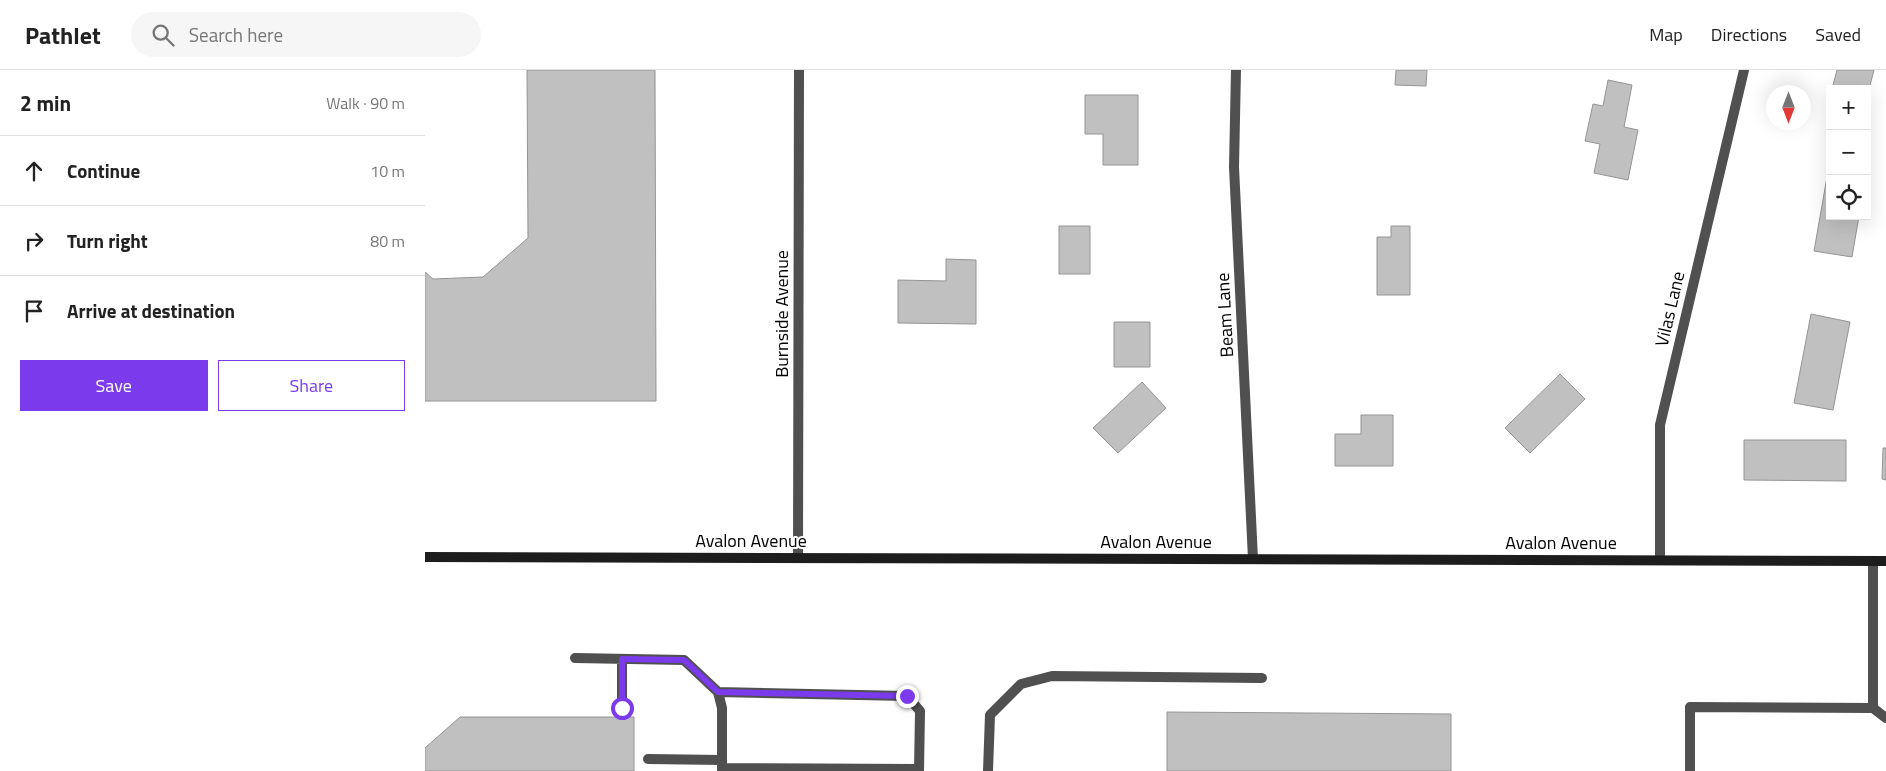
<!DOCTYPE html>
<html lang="en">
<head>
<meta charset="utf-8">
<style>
  body { margin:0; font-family:"Titillium Web",sans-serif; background:#f6f6f6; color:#222 }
  .controls { position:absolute; right:15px; top:15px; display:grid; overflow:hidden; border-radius:0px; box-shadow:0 5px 20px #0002 }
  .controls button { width:45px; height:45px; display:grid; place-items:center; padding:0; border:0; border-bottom:1px solid #e0e0e0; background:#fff; color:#222; font:25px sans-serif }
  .compass { position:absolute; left:1341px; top:15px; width:45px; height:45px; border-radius:50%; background:#fff; box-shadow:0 5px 20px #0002; rotate:180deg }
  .stop { position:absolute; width:15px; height:15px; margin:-11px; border:4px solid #7c3aed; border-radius:50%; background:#fff }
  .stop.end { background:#7c3aed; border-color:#fff; box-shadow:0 1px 5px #0008 }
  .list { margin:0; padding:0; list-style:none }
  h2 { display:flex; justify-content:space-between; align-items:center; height:65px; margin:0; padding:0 20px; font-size:21px }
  h2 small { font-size:16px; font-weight:400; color:#767676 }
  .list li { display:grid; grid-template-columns:32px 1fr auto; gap:15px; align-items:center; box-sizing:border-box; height:70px; padding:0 20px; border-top:1px solid #e0e0e0 }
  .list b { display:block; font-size:19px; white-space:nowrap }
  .list em { font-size:16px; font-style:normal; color:#767676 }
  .actions { display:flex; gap:10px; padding:15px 20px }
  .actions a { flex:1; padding:11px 0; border:1px solid #7c3aed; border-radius:0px; text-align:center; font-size:18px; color:#7c3aed }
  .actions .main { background:#7c3aed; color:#fff }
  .icon { flex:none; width:28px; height:28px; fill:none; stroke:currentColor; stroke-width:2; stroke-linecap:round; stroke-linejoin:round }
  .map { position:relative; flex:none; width:1461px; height:701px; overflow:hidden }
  header { display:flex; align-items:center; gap:30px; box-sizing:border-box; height:70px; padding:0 25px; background:#fff; border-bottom:1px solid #e0e0e0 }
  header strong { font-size:24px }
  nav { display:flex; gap:28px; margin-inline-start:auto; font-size:18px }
  .search { width:350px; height:45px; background:#f6f6f6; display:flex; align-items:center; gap:12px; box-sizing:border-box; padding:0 18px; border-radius:28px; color:#767676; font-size:19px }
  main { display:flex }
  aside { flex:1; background:#fff }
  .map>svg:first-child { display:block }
</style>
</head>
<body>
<header>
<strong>Pathlet</strong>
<div class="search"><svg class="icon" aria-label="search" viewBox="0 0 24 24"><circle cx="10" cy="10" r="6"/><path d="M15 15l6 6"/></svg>Search here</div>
<nav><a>Map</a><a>Directions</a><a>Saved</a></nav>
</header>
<main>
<aside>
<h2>2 min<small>Walk · 90 m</small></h2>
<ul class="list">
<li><svg class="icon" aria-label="ahead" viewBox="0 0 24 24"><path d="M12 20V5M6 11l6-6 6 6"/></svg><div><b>Continue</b></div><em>10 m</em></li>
<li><svg class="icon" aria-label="right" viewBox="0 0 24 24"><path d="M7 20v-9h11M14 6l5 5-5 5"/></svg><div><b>Turn right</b></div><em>80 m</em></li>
<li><svg class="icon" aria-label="arrive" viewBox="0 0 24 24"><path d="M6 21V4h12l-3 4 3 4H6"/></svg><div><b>Arrive at destination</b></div></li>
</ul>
<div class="actions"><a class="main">Save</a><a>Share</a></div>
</aside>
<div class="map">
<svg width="1461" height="701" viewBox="0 0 1461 701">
  <rect width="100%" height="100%" fill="#fff"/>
  <path fill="#c0c0c0" stroke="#949494" d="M102,0H230L231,331H0V202L8,209L58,207L103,168Z
    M971,0H1002L1001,16L970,15Z
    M1412,0H1449L1442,27V19H1407Z
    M1183,10L1207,15L1199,57L1213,60L1203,110L1169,103L1175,74L1160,71L1168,34L1178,36Z
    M660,25H713V95H678V64H660Z
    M1405,90V146H1434L1427,187L1389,181Z
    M634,156H665V204H634Z
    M966,156H985V225H952V167H966Z
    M521,189L551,190V254L473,253V210L521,211Z
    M1386,244L1425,252L1408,340L1369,333Z
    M689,252H725V297H689Z
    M1135,304L1160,329L1105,383L1080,358Z
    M717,312L741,338L693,383L668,358Z
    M936,345H968V396H910V364H936Z
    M1319,370H1421V411L1319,410Z
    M1458,378H1461V410L1457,409Z
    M742,642L1026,644V701H742Z
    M35,647H209V701H0V678Z"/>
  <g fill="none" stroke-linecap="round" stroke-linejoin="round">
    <path stroke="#505050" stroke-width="10" d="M1448,491V638
      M150,588L259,590L293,622L297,638V701
      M293,622L482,626L495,641L494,701
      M197,638V589
      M223,689L297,690
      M297,698L494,699
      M563,701L565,645L596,614L627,606L837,608
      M1265,701V637L1448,638L1461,648"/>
    <path stroke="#505050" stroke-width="10" d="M811,0L809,97L828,489
      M373,488L374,0
      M1235,490V355L1319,0"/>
    <path stroke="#1d1d1d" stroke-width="10" d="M0,487L1461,491"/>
  </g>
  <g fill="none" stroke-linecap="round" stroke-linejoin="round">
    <path stroke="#7c3aed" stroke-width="6" d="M197,638V589L259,590L293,622L482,626"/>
  </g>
  <g text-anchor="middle" stroke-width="4" stroke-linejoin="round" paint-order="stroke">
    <g font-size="18" fill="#000" stroke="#fff">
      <text transform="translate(1245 239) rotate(-77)" y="6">Vilas Lane</text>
      <text transform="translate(357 244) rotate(-90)" y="6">Burnside Avenue</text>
      <text transform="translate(800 245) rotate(-93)" y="6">Beam Lane</text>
      <text x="326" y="477">Avalon Avenue</text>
      <text x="731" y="478">Avalon Avenue</text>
      <text x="1136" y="479">Avalon Avenue</text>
    </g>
  </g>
</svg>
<div class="controls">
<button>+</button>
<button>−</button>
<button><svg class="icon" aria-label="locate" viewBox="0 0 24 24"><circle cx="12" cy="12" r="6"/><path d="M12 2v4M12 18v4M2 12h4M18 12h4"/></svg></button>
</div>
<svg class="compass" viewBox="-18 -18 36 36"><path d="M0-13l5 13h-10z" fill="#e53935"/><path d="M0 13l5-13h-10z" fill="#767676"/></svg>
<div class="stop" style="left:197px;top:638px"></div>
<div class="stop end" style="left:482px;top:626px"></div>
</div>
</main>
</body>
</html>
